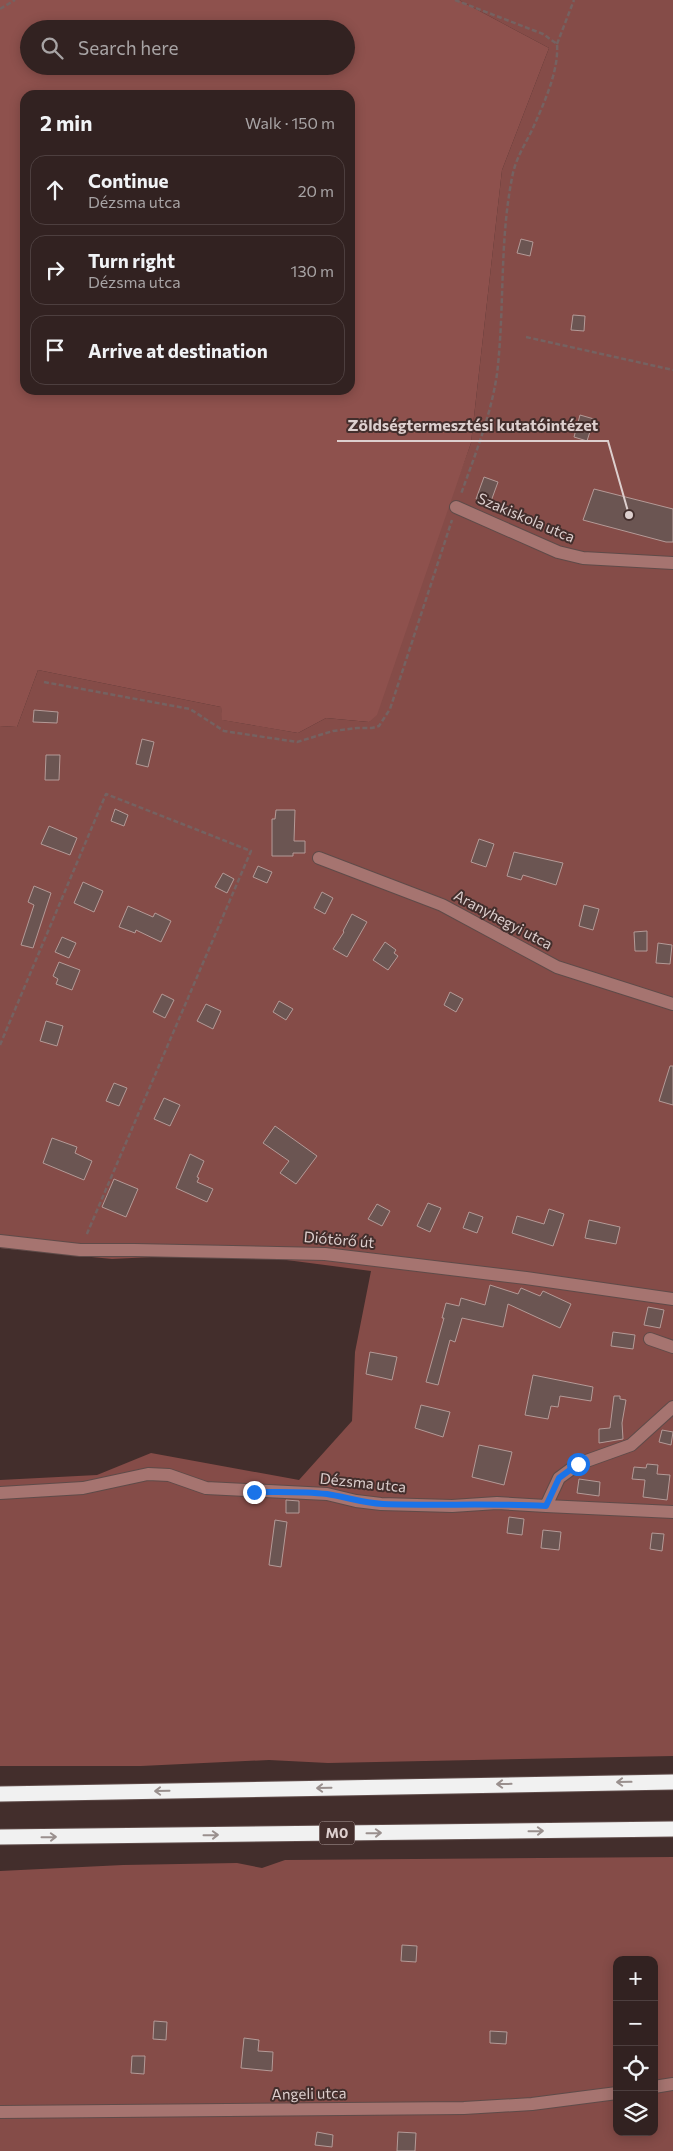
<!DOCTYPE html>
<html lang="en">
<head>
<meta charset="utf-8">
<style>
  body { margin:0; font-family:Commissioner,sans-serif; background:#3a2a2a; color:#f1f3f6 }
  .controls { position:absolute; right:15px; bottom:15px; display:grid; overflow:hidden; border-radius:10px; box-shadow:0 2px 12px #0003 }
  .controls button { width:45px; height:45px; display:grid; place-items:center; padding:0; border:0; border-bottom:1px solid #4d3f3f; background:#322221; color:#f1f3f6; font:25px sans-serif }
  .stop { position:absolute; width:15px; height:15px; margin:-11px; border:4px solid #1a73e8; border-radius:50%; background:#fff }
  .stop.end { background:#1a73e8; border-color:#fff; box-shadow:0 1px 5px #0008 }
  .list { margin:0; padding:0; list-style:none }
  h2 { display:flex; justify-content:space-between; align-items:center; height:65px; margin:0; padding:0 20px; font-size:21px }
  h2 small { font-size:16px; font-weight:400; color:#a8a4a5 }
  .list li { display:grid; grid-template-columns:32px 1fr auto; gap:15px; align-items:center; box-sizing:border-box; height:70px; margin:0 10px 10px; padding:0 10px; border:1px solid #4d3f3f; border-radius:15px }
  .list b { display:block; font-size:19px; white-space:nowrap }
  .list p { margin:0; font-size:16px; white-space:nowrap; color:#a8a4a5 }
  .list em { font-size:16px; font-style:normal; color:#a8a4a5 }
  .icon { flex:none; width:28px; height:28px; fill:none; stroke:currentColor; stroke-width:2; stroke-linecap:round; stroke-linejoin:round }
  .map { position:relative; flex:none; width:673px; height:2151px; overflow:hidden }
  .search { position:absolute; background:#322221; box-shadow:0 2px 12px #0003; left:20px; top:20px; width:335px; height:55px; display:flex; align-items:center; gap:12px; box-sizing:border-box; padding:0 18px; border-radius:28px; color:#a8a4a5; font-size:19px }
  .panel { position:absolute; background:#322221; box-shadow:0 2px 12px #0003; left:20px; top:90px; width:335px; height:305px; border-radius:15px }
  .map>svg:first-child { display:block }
</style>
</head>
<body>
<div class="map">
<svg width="673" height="2151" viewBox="0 0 673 2151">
  <rect width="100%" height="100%" fill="#432e2c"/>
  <path fill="#854c48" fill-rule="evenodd" d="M459,0H673V1756L328,1763L269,1760L141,1766H0V1480L97,1475L151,1453L299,1480L352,1421L355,1352L371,1271L232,1253L112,1259L0,1248V726L17,727L38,670L221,707L223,720L298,733L326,718L369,722L471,443L502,170L549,48Z
    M673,1857V2151H0V1871L123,1865L237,1863L262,1868L285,1860ZM617,1960H654V2132H617Z"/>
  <path fill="#8e514d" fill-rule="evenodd" d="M0,0H459L549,48L502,170L471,443L377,715L369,722L326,718L298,733L222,720L221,707L38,670L17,727L0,726ZM29,29H346V66H29ZM25,95H350V390H25Z"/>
  <path fill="#6b5552" stroke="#b49a97" d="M521,239L533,242L530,256L517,253Z
    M573,315L585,316L584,331L571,330Z
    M580,415L594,419L587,441L574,437Z
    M484,477L498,482L490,504L476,499Z
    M594,489L673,509V542H666L583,520Z
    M34,710L58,712L57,723L33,722Z
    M142,739L154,742L148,767L136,764Z
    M46,755H60L59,780H45Z
    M115,809L128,815L124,826L111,821Z
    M276,810H295L294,841H305V853H293V856H272V819H275Z
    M49,826L77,838L70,855L41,844Z
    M479,839L494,844L486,867L471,862Z
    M514,852L563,863L556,885L523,875L521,880L507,876Z
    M258,866L272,872L267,883L253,877Z
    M223,873L234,879L227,893L215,887Z
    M83,882L103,891L94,912L74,903Z
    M34,886L51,893L33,948L21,945L34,905L28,902Z
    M322,892L333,898L325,914L314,908Z
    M584,905L599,909L593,930L579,926Z
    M128,906L153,917L155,913L171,921L161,942L136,930L135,933L119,927Z
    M352,914L367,922L347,957L333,949L344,932L343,931Z
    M647,931V951H635L634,932Z
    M62,937L76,943L69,958L55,952Z
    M385,942L396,950L394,953L398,956L388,970L373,960Z
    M658,943L672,945L670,964L656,963Z
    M59,962L80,970L72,990L56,984L58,979L53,976Z
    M450,992L463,999L456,1012L444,1005Z
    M162,994L174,1000L165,1018L153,1012Z
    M279,1001L293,1009L286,1020L273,1012Z
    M206,1004L221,1011L213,1029L197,1021Z
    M46,1021L63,1026L57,1046L40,1041Z
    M670,1066H673V1105L659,1101Z
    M114,1083L127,1088L119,1106L106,1101Z
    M164,1098L180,1105L170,1126L154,1119Z
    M275,1126L317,1156L296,1184L280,1173L289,1161L263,1143Z
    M52,1138L77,1147L75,1153L92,1161L84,1180L43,1163Z
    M190,1154L204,1161L197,1177L199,1178L197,1182L213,1189L207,1202L176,1188Z
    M114,1179L138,1189L126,1217L102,1207Z
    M428,1203L441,1208L430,1232L417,1226Z
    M377,1204L390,1211L382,1226L368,1219Z
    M549,1209L564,1214L553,1246L512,1233L517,1216L544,1224Z
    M469,1212L483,1217L477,1233L463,1228Z
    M589,1220L620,1227L616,1244L585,1238Z
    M490,1285L518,1294L521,1288L540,1296L543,1291L571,1304L560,1328L508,1304L503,1327L462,1318L455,1342L450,1340L438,1385L426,1382L444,1318H442L446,1303L459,1306L461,1298L485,1305Z
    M648,1307L664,1310L660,1328L644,1325Z
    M613,1332L635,1335L633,1349L611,1346Z
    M370,1352L397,1357L392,1380L366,1374Z
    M533,1375L593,1387L591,1401L560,1396L558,1407L551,1406L548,1419L525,1415Z
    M614,1396H620V1399L626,1400L622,1423L623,1439L599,1443V1429L610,1428Z
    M421,1405L450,1412L443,1437L415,1428Z
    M662,1430L673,1432L671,1445L659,1442Z
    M479,1445L512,1452L504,1485L472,1477Z
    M647,1464L658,1465L657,1474L670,1475L667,1500L643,1497L645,1480L632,1479L634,1467L646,1468Z
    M579,1479L600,1482L599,1496L577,1493Z
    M286,1500L299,1501V1513H286Z
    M509,1517L524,1519L522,1535L507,1533Z
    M275,1520L287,1522L281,1567L269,1565Z
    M543,1530L561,1532L559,1550L541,1548Z
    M652,1533L664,1534L662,1551L650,1549Z
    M402,1945L417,1946L416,1962L401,1961Z
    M154,2021L167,2022L166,2040L153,2039Z
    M490,2031L507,2032L506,2044L490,2043Z
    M244,2038L259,2040L258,2051L273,2052L272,2071L241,2068Z
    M132,2056H145L144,2074L131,2073Z
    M317,2132L333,2135L332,2147L315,2145Z
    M398,2132L416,2133L415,2151H397Z"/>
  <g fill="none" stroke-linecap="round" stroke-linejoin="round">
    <defs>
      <path id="minor" d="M456,507L558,552L583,558L673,563
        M319,858L442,905L557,967L673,1004
        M0,1241L80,1250H135L325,1254L526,1278L673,1299
        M650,1339L673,1347
        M0,1493L83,1488L148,1474L169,1475L206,1488L327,1494L356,1501L381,1504L452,1506L497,1503L546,1506L559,1478L578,1464L631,1445L673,1407
        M546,1506L673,1512
        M654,2087L673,2084
        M0,2112L464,2108L532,2104L617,2093"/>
      <path id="highway" d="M0,1794L673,1782
        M0,1837L673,1829"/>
    </defs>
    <use href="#minor" stroke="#5f4b49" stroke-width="14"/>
    <use href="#highway" stroke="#5f4b49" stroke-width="17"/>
    <path stroke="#756261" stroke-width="2.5" stroke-dasharray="5 2.5" stroke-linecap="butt" d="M455,0L543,34L557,44C559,71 544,103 533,128C526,143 517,156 513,173C499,239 505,307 497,374C491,415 475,455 461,494
      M0,9L15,0
      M557,44L574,0
      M526,337L673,370
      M44,682L190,709L224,731L297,742L333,731L357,728H372L379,726L390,709L452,520
      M0,1045L106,794L251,851L86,1236"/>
    <use href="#minor" stroke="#a67470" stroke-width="12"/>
    <use href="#highway" stroke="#f1f1f1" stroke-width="15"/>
  </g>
  <defs><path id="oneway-shaft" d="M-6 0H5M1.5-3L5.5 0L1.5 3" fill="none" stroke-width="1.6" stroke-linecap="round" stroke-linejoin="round" transform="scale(1.25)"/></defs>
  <g stroke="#9a908e">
    <use href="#oneway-shaft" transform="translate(624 1782) rotate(179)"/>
    <use href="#oneway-shaft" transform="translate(504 1784) rotate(179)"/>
    <use href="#oneway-shaft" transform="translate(324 1788) rotate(179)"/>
    <use href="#oneway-shaft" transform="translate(162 1791) rotate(179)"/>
    <use href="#oneway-shaft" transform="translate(536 1831) rotate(-1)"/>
    <use href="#oneway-shaft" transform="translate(374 1833) rotate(-1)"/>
    <use href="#oneway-shaft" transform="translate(211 1835) rotate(-1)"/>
    <use href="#oneway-shaft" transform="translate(49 1837) rotate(-1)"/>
  </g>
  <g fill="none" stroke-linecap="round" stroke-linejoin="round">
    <path stroke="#1a73e8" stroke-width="6" d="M254,1492C278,1492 303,1491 327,1494C346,1497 363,1503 383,1504C437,1506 492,1503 546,1506L559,1478L578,1464"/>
  </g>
  <g text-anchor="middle" stroke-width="4" stroke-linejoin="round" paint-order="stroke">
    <rect fill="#432e2c" stroke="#af9f9d" stroke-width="1" x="319.5" y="1821.5" width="35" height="23" rx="4"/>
    <g font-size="14" font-weight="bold" fill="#ddcfce">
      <text x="337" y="1838">M0</text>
    </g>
    <g font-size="15" fill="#ddcfce" stroke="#432e2c">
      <text transform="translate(526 518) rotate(23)" y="5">Szakiskola utca</text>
      <text transform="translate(503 920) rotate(28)" y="5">Aranyhegyi utca</text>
      <text transform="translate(339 1240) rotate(5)" y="5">Diótörő út</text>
      <text transform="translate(363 1483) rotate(6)" y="5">Dézsma utca</text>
      <text transform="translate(309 2094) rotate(-1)" y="5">Angeli utca</text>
    </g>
  </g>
  <path fill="none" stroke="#ddcfce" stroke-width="2" d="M629 515L608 441H337"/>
  <circle fill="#ddcfce" stroke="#432e2c" stroke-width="2" cx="629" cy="515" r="5"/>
  <g font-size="16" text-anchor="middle" font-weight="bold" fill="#ddcfce" stroke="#432e2c" stroke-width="4" stroke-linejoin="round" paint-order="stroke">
    <text x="473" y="431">Zöldségtermesztési kutatóintézet</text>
  </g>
</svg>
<div class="controls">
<button>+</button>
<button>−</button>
<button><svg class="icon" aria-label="locate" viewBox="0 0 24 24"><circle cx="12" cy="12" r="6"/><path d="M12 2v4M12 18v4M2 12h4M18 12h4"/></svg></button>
<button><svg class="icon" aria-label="layers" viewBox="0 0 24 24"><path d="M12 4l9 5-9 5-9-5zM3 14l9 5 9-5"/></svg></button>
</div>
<div class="stop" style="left:578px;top:1464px"></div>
<div class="stop end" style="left:254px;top:1492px"></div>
<div class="search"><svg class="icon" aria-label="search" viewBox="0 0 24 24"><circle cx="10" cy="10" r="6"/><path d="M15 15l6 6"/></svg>Search here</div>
<section class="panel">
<h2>2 min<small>Walk · 150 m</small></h2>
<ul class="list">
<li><svg class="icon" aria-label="ahead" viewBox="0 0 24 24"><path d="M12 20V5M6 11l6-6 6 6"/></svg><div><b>Continue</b><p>Dézsma utca</p></div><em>20 m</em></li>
<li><svg class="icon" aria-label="right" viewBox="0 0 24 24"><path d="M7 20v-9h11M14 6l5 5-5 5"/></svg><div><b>Turn right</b><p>Dézsma utca</p></div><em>130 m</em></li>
<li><svg class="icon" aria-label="arrive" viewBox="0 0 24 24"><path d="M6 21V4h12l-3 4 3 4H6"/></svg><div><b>Arrive at destination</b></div></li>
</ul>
</section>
</div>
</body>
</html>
